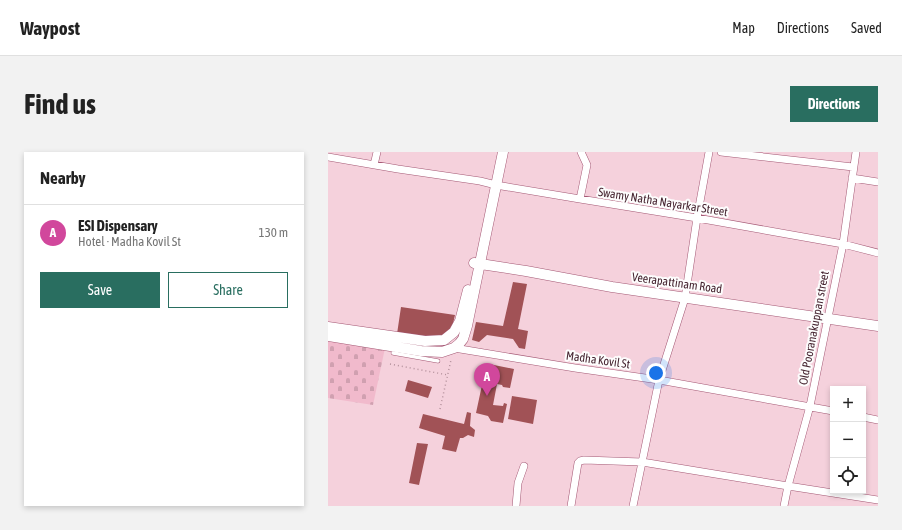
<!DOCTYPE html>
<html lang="en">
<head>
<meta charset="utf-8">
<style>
  body { margin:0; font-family:"Asap Condensed",sans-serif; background:#f2f2f2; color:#222 }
  .controls { position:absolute; right:12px; bottom:12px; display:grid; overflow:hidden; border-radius:0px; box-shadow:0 2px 6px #0003 }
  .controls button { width:36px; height:36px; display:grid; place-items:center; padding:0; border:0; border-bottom:1px solid #e0e0e0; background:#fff; color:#222; font:20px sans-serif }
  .you { position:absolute; left:328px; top:221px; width:14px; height:14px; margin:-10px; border:3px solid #fff; border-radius:50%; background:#1a73e8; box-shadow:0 0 0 6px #1a73e833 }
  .badge { display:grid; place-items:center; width:26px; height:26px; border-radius:50%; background:#296e60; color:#fff; font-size:13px; font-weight:700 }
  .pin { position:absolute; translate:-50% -33px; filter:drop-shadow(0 1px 2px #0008) }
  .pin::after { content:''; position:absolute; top:21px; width:14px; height:12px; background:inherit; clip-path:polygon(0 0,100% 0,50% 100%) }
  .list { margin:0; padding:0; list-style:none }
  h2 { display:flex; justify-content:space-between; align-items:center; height:52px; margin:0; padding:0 16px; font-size:17px }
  h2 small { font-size:13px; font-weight:400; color:#767676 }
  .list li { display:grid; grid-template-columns:26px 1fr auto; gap:12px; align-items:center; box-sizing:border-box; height:56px; padding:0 16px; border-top:1px solid #e0e0e0 }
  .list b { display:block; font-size:15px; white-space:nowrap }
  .list p { margin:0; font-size:13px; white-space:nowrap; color:#767676 }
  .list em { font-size:13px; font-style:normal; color:#767676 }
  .actions { display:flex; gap:8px; padding:12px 16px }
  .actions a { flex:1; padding:9px 0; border:1px solid #296e60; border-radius:0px; text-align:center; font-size:14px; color:#296e60 }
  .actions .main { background:#296e60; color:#fff }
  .icon { flex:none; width:22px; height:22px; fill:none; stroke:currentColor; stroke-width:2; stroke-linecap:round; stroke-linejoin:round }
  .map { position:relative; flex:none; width:550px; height:354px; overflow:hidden; border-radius:0px }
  header { display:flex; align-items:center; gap:24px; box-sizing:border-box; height:56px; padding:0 20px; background:#fff; border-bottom:1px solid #e0e0e0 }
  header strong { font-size:19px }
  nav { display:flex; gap:22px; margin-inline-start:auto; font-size:14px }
  .intro { display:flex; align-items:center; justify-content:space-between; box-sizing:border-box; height:96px; padding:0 24px }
  h1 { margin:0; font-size:28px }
  .button { padding:10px 18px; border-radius:0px; background:#296e60; color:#fff; font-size:14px; font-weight:700 }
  main { display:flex; gap:24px; padding:0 24px }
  aside { flex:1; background:#fff; border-radius:0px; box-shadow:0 2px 6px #0003 }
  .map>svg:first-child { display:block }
</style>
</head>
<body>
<header>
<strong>Waypost</strong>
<nav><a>Map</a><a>Directions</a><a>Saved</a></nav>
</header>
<div class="intro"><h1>Find us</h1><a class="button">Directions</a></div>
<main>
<aside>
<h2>Nearby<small></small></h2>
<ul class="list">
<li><span class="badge" style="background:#d1479c">A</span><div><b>ESI Dispensary</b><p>Hotel · Madha Kovil St</p></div><em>130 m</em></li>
</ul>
<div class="actions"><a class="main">Save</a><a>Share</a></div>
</aside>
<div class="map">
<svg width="550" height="354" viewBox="0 0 550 354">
  <defs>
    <pattern id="cemetery-stones" width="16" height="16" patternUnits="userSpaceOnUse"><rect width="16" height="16" fill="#f1bacc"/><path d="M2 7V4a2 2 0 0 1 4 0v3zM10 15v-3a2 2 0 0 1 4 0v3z" fill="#d0a0b0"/></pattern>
  </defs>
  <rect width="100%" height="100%" fill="#f5d1dc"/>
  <path fill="url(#cemetery-stones)" d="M0,187L57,196L45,253L0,246Z"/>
  <path fill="#a15256" d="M185,130L199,132L190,177L200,179L197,197L191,196L185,187L159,183L151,190L144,188L148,170L175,174Z
    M73,155L127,163L124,176L115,183L101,187L69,182Z
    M161,212L186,217L182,236L175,235L174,233L169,232L165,253L175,254L176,251L179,252L175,271L163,269L160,264L148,261L154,233L157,232L158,227H164V221L159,219Z
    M80,228L104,235L100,246L77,239Z
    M184,244L209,248L205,272L180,267Z
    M139,260L143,261L142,274L147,278L146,285L140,283L135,286H132L128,300L114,297L117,284L91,276L95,262L136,272Z
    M89,291L100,292L91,333L81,331Z"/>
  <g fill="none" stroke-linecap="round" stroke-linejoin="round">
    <defs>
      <path id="lane" d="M65,201L110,209"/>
      <path id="street" d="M393,0L525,15
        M0,5L70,17L152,29L168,33L252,47L369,66L515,92L550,101
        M46,13L49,0
        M524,26L550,30
        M252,47L259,13L253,0
        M126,196L247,216L331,228L505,259
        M535,265L550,268
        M188,354L190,331L196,314
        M243,354L250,311L252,309L256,308L314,310L460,334L550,348
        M305,354L331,228L357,146L369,66L381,0
        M456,354L460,334L482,254L515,92L528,0"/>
      <path id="secondary" d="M146,111L198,119L284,135L550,174
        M0,175L97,189L116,188L126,180L132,169L140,138
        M0,184L93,199L114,200L126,196L131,192L135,187L139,174L175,0"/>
    </defs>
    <use href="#lane" stroke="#a45874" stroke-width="4.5"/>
    <use href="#street" stroke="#a45874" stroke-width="8"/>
    <use href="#secondary" stroke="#a45874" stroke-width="11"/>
    <path stroke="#b4919c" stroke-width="1.5" stroke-dasharray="1 3" stroke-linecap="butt" d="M62,212L120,223
      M112,257L123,208"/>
    <use href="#lane" stroke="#fff" stroke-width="3.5"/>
    <use href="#street" stroke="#fff" stroke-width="7"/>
    <use href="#secondary" stroke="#fff" stroke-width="10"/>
  </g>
  <g text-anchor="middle" stroke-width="4" stroke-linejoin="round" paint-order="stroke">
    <g font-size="12" fill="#472632" stroke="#fdfdfd">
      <text transform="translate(335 50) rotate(9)" y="4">Swamy Natha Nayarkar Street</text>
      <text transform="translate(349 131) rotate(8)" y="4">Veerapattinam Road</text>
      <text transform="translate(486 176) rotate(-79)" y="4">Old Pooranakuppan street</text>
      <text transform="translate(270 208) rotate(8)" y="4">Madha Kovil St</text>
    </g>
  </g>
</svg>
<div class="controls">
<button>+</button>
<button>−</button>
<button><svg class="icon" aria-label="locate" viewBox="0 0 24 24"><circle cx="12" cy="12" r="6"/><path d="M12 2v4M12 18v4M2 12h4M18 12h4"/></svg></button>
</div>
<div class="you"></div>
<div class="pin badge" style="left:159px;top:244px;background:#d1479c">A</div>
</div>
</main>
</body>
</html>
